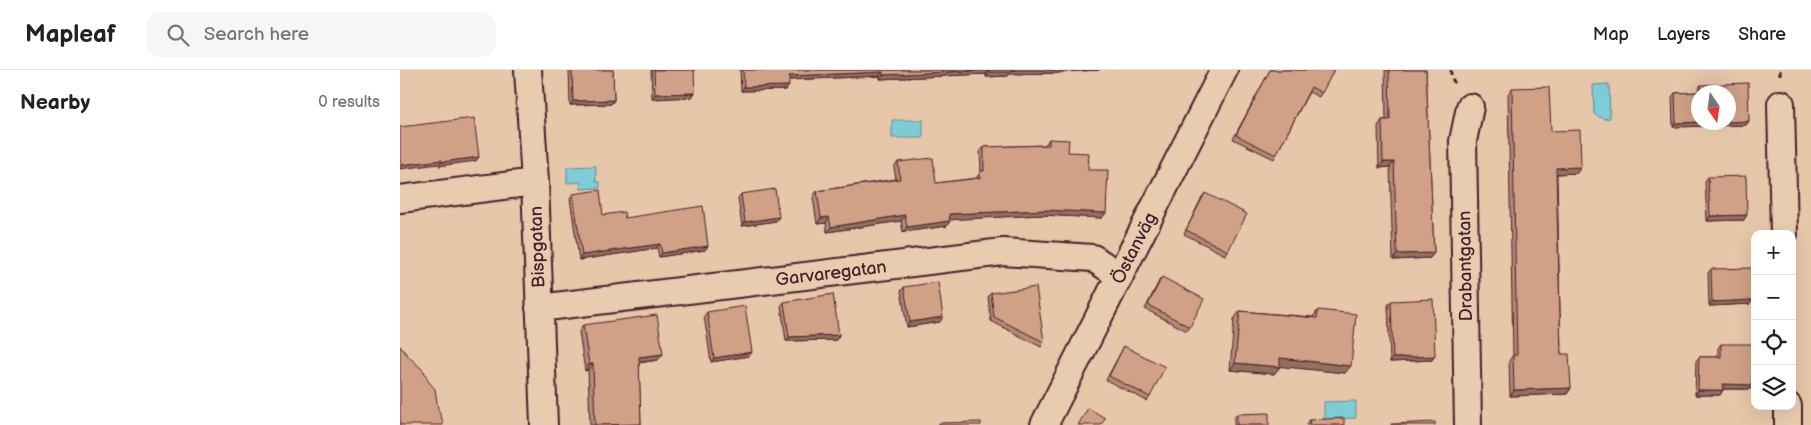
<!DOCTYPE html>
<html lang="en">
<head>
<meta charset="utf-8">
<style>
  body { margin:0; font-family:"Balsamiq Sans",sans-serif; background:#f6f6f6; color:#222 }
  .controls { position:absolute; right:15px; bottom:15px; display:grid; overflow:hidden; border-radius:10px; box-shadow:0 5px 20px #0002 }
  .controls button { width:45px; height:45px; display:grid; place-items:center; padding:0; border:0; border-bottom:1px solid #e0e0e0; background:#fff; color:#222; font:25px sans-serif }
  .compass { position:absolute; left:1291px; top:15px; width:45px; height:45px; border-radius:50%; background:#fff; box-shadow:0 5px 20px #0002; rotate:167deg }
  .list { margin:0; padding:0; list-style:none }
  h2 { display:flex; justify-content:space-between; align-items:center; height:65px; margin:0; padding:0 20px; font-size:21px }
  h2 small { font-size:16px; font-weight:400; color:#767676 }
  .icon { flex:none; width:28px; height:28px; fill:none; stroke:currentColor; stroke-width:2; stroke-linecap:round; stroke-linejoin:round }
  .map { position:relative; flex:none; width:1411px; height:355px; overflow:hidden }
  header { display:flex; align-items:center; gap:30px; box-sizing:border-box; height:70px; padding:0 25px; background:#fff; border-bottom:1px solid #e0e0e0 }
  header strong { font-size:24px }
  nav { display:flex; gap:28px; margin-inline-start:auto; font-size:18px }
  .search { width:350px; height:45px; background:#f6f6f6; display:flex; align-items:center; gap:12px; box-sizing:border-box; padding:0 18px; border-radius:15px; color:#767676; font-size:19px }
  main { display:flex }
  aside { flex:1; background:#fff }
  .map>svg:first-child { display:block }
</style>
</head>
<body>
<header>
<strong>Mapleaf</strong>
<div class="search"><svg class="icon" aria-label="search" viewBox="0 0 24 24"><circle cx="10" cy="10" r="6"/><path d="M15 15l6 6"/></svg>Search here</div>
<nav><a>Map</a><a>Layers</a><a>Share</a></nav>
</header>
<main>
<aside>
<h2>Nearby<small>0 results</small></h2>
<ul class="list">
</ul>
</aside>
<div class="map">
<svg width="1411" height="355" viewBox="0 0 1411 355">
  <rect width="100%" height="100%" fill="#e7c7a9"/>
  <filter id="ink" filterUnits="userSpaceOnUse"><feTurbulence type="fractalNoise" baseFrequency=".02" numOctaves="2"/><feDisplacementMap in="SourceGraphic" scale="10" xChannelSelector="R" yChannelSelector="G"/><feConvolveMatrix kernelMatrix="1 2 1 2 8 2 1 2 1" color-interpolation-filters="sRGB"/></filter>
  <g filter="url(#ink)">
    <path fill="#7ccdd5" stroke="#688791" d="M1209,14L1210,48L1204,49L1194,44L1193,15Z
      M492,50H523V68H492Z
      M196,96V112H200V118L181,119L180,112L167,113V97Z
      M956,331V348L924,349V332Z"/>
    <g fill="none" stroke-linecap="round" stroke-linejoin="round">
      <defs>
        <path id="street" d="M128,0L135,112L144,355
          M1381,34L1384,164
          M0,129L135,112
          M139,238L603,182L693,188L720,206
          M1388,336V355
          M644,355L824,0
          M1068,355L1063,71L1070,37"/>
      </defs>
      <use href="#street" stroke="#4a1f2b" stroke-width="30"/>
      <path stroke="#4a1f2b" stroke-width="3" stroke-dasharray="5 4" stroke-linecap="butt" d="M1051,0V7L1056,15
        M1380,0V9"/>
      <use href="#street" stroke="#e8ccaf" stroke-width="26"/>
    </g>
    <path fill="#b38a74" stroke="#4a1f2b" d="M169,0H213L214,30L211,34L170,35Z
      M251,0H294L292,27L252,29Z
      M340,0H699L661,2L660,3L609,4L608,6L586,7V4L480,9V6L389,10L386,20L341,21Z
      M870,0H934L919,27L909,22L876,85L874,89L833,69Z
      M985,0H1026L1034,183L1030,188L993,190L990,97L979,98L978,56L982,50H986Z
      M1301,15L1349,51L1346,55L1273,57L1272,27L1275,23L1298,22V19Z
      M1112,18L1151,61L1177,103L1157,104L1161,284L1171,318L1167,324L1110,326L1109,291L1113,285L1108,24Z
      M649,69L668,82L688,100L702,148L641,145L550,149L547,156L503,162L501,151L427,162L426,153L417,154L413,127L417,121L496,109L494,97L498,92L536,113L577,108V107L581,101L580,82L584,77L645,75Z
      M1308,107L1344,150L1307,151L1305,111Z
      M805,123L828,181L825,185L784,164L802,127Z
      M173,124L203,145L225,148L305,180L259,187L257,178L179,190L170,128Z
      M341,124L376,151L342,156L338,128Z
      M1311,199L1353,230L1350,234L1309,236L1308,203Z
      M762,207L790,257L787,261L745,239L759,211Z
      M504,217L540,252L507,257L501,221Z
      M591,223L644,272L641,277L591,251L588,227Z
      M991,231L1032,290L990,292L988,235Z
      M384,232L439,265L436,270L386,271L381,236Z
      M918,240L945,303L880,296L874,304L830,300L834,249L840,241L913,247Z
      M307,242L352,282L349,286L311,292L304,246Z
      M183,255L258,290L239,293L241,355H190L188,300L185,301L179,262Z
      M1321,274L1353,315L1350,319H1323V320L1320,325H1295L1296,291L1299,287H1318V278Z
      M724,276L750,327L747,331L706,310Z
      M837,344L869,355H834V348Z
      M909,350L944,355H906Z"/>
    <path fill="#92705e" stroke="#4a1f2b" d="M589,0L586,4L480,9L483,5Z
      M611,0H699L661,2L660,3L609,4L608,6L586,7L589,2Z
      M483,2L480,6L386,10L389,6Z
      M389,16L386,20L341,21L344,17Z
      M295,23L292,27L252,29L255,24Z
      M214,30L211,34L170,35L173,31Z
      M1349,51L1346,55L1273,57L1276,53L1328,52Z
      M79,87L76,91L39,96L42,92Z
      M42,90L39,94L0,99V97L1,95Z
      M983,92H994L990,97L979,98Z
      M1181,97L1177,103L1152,104L1156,98Z
      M645,140L706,143L702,148L641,145L546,150L549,144Z
      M505,145L501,151L427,162L431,157Z
      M1347,145L1344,150L1307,151L1310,146Z
      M379,147L376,151L342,156L345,152Z
      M429,147L426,153L417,154L421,148Z
      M550,151L547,156L503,162L507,157Z
      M260,174L257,178L179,190L182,185Z
      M308,176L305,180L259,187L262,183Z
      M1034,183L1030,188L993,190L997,184Z
      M1353,230L1350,234L1309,236L1312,232Z
      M543,247L540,252L507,257L510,252Z
      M439,265L436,270L386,271L389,267Z
      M352,282L349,286L311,292L314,288Z
      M263,284L258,290L235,293L239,287Z
      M1035,286L1032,290L990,292L993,288Z
      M880,288L951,296L945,303L875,296Z
      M835,293L880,297L874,304L830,300Z
      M189,294H193L188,300L185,301Z
      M1323,314L1353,315L1350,319H1320Z
      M1171,318L1167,324L1110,326L1114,320Z
      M1298,320H1323L1320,325H1295Z"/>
    <path fill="#d0a087" stroke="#4a1f2b" d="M172,0H213L214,30L173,31Z
      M254,0H294L295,23L255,24Z
      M343,0H615H611V2H589V0L483,5V2L389,6V16L344,17Z
      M870,0H934L922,23L911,17L876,85L836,65Z
      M989,0H1026L1034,183L997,184L994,92H983L982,50H990Z
      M1348,13L1349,51L1328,52V22H1298V52H1301L1276,53L1275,23L1301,22V15Z
      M1149,17L1151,61L1180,60L1181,97L1156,98L1161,284H1169L1171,318L1114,320L1113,285H1117L1112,18Z
      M74,48L79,87L42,92V90L1,95V92H0V57Z
      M649,69L669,70L668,82L689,83L688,100H708L706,143L645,140L549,144L550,151L507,157L505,145L431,157L429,147L421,148L417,121L500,109L498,92L533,88L536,113L580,108V101H584V77L649,75Z
      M1346,106L1347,145L1310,146L1308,107Z
      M375,119L379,147L345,152L341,124Z
      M200,120L203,145L224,142L225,148L303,136L308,176L262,183L260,174L182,185L173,124Z
      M805,123L847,144L828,181L786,160Z
      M1352,198L1353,230L1312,232L1311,199Z
      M762,207L804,229L790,257L748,235Z
      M538,212L543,247L510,252L504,217Z
      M636,217L644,272L594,247L591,223Z
      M433,224L439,265L389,267L384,232Z
      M1033,229L1035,286L993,288L991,231Z
      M345,236L352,282L314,288L307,242Z
      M918,240L956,244L951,296L880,288V297L835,293L840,241L917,248Z
      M257,245L263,284L239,287L241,354L195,355L193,294H189L183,255Z
      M1321,274H1354L1353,315L1323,314V320H1298L1299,287H1321Z
      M0,276L9,287L24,301L28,311L35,319L38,339L43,352V355H0Z
      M724,276L765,297L750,327L709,306Z
      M688,338L705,348L701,355H678Z
      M869,343V355H837V344Z
      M944,348V355H910L909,350Z
      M581,352V355H539V353Z
      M1035,352V355H991V354Z"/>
  </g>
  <g text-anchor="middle" stroke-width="4.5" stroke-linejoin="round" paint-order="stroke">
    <g font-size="18" fill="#4a1f2b" stroke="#e8ccaf">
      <text transform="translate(137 177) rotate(-92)" y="6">Bispgatan</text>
      <text transform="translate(734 178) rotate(-63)" y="6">Östanväg</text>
      <text transform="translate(1065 196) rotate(-91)" y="6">Drabantgatan</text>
      <text transform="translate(431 203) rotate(-7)" y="6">Garvaregatan</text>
    </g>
  </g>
</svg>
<div class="controls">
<button>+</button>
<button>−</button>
<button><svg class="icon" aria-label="locate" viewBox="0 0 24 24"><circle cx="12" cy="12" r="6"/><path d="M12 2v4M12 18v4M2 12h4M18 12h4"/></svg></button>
<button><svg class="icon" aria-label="layers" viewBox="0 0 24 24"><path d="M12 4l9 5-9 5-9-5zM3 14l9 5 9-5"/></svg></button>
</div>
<svg class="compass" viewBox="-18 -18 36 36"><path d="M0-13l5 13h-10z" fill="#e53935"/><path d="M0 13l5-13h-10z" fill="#767676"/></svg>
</div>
</main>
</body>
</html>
